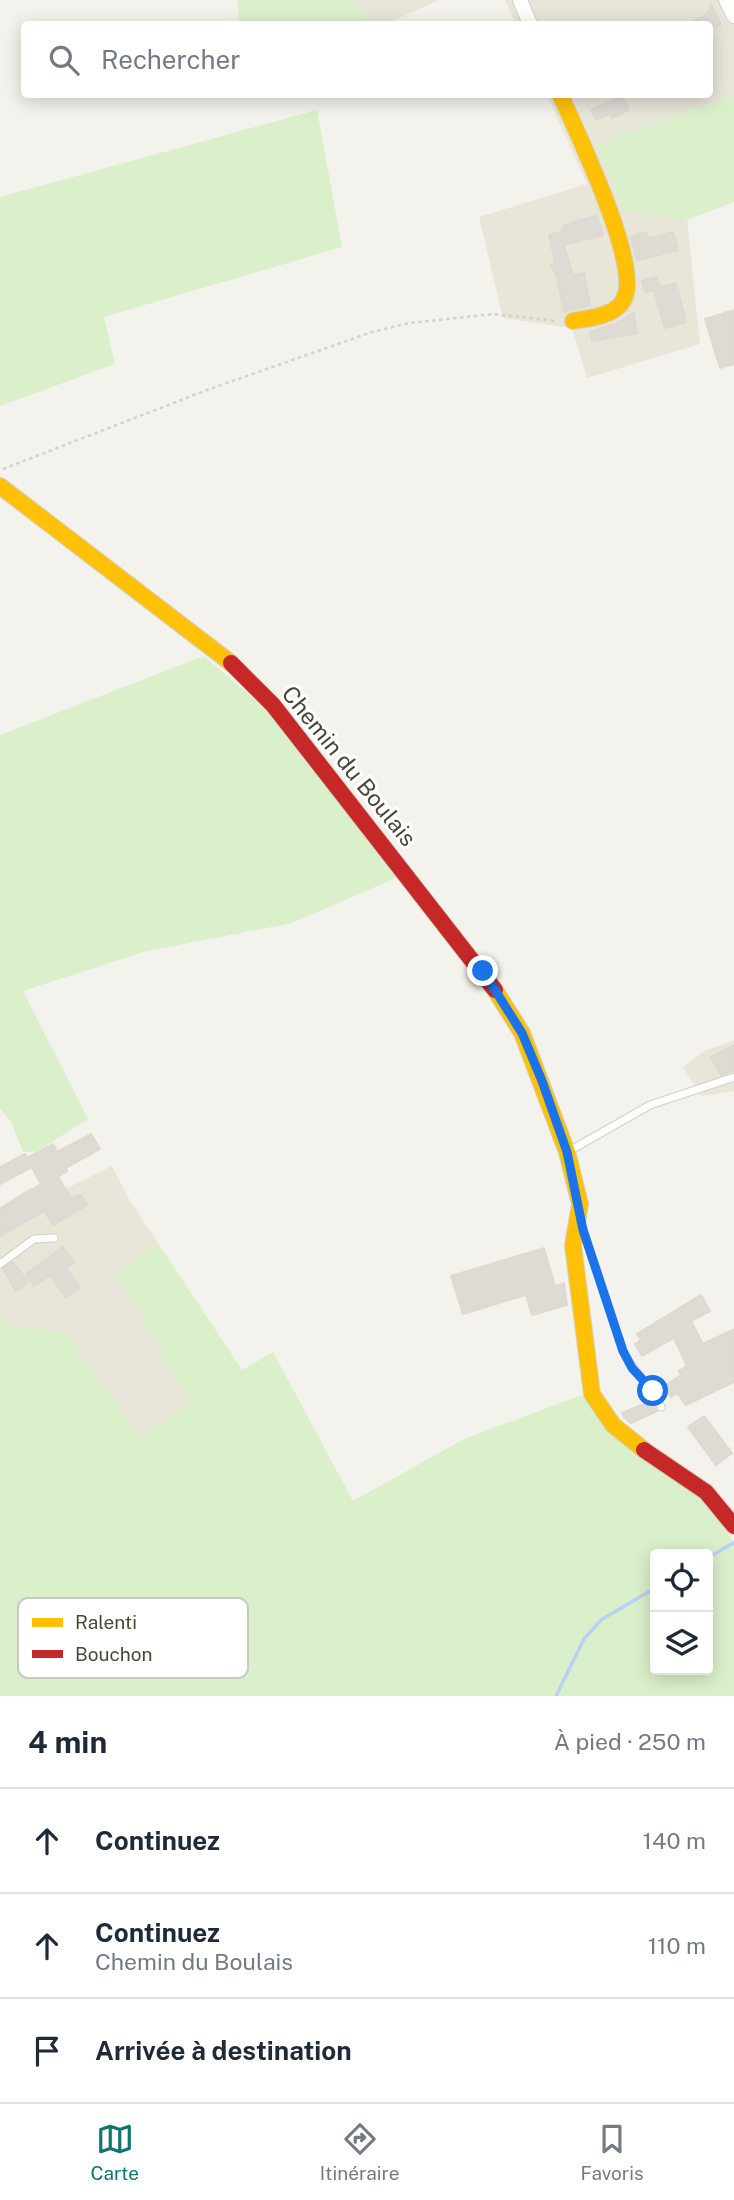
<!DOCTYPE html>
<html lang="fr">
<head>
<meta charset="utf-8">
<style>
  body { margin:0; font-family:"Public Sans",sans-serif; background:#f2f2f3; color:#1f2937 }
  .controls { position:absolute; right:21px; bottom:21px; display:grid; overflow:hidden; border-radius:7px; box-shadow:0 4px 18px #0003 }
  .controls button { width:63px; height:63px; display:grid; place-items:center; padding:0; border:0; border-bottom:2px solid #e0e1e3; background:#fff; color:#1f2937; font:35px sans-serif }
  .stop { position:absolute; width:21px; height:21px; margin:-16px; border:5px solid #1a73e8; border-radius:50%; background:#fff }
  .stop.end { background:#1a73e8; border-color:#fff; box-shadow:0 2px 7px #0008 }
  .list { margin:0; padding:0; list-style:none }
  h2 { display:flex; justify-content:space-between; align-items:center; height:91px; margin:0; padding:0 28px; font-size:30px }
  h2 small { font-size:23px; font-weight:400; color:#747a83 }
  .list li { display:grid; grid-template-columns:46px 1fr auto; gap:21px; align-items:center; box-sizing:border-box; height:105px; padding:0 28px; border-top:2px solid #e0e1e3 }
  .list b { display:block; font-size:26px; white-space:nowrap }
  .list p { margin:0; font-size:23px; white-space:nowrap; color:#747a83 }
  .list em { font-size:23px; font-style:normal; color:#747a83 }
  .icon { flex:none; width:38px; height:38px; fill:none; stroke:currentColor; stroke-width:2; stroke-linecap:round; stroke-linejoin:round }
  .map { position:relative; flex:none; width:734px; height:1696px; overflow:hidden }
  .search { position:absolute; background:#fff; box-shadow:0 4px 18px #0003; left:21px; right:21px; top:21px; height:77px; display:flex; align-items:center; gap:18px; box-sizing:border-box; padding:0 24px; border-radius:7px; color:#747a83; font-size:26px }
  .sheet { height:406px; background:#fff }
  nav { display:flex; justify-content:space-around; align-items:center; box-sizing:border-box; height:98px; border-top:2px solid #e0e1e3; background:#fff; font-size:19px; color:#747a83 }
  nav a { display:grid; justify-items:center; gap:4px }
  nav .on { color:#0f766e }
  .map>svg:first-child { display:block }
</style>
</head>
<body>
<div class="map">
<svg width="734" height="1696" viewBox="0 0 734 1696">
  <rect width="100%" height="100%" fill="#f3f2ec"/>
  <path fill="#e8e5d9" d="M354,0H439L385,24H367Z
    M505,0H734V95L597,144L622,210L687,220L700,344L587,378L572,328L503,318L479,217L587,184L547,95L710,94V24H516Z
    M734,1040V1091L701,1096L683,1067L705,1051Z
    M112,1166L130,1201L158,1243L117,1273L190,1404L140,1437L65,1333L9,1324L0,1317V1207L30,1188L55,1194Z"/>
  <path fill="#daf0ca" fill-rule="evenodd" d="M237,0H354L367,24H240Z
    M734,95V202L687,220L622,210L597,144Z
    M317,110L342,247L104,317L115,364L0,406V197Z
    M204,656L262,706L398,877L292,923L143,952L23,991L88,1119L36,1152H23L11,1122L0,1109V735Z
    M158,1243L242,1370L273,1352L353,1501L464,1439L582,1395C626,1433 708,1494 734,1544V1696H0V1317L9,1324L65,1333L140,1437L190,1404L117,1273ZM655,1554H708V1670H655Z"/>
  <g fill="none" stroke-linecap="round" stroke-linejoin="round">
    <path stroke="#b8d1f4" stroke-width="3.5" d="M708,1558L733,1543
      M556,1696L584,1639L601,1620L655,1588"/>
  </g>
  <path fill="#dddbd4" stroke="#dcdad1" stroke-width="2" d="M710,3L721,24L710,30V24H688L704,16L710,10Z
    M622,95L629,110L612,118L610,114L596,120L591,110Z
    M597,216L603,235L564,245L573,275L584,273L590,305L564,312L557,277L551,264L555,263L549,235L564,231L563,226L577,221Z
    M646,232L648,239L673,232L678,250L637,260L631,237Z
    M657,277L659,287L676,283L686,322L665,328L654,290L645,292L642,281Z
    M734,310V364L720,368L705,319Z
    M634,313L637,333L592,341L590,332L615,324Z
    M734,1045V1070L721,1075L711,1057Z
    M91,1134L100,1149L66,1168L67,1171L58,1177L71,1198L81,1195L87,1205L53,1225L44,1211L0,1236V1209L41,1184L32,1167L0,1184V1167L25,1154L27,1158L53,1144L57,1152Z
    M63,1247L74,1262L66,1268L80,1287L66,1297L50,1275L34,1286L26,1274Z
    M544,1248L555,1286L564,1283L567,1305L532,1315L526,1295L463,1314L451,1276Z
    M13,1262L28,1282L16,1291L3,1269Z
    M701,1295L710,1311L691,1321L703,1344L734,1329V1382L686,1405L677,1393L671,1397L664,1386L681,1375L679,1371L687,1366L674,1338L642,1356L635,1344L641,1340L637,1334Z
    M651,1401L657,1411L631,1423L624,1417L622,1413Z
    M704,1416L732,1453L716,1465L688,1427Z"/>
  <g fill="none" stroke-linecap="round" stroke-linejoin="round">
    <defs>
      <path id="lane" d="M571,1150L650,1105L734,1077
        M583,1229L623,1351C632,1372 652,1385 661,1407
        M0,1264L34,1239L54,1238"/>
      <path id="street" d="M520,0L530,24
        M726,0L734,16"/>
      <path id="slow" d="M560,94C577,133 639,260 625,297C618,316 590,318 573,321
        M0,486L231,663
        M495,990L522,1033L567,1152L580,1204L573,1245L592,1394L613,1425L644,1450"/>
      <path id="jam" d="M231,663L273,705L495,990
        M644,1450L706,1492L734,1526"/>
    </defs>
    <use href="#lane" stroke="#d1d0c9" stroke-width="9"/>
    <use href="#street" stroke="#d1d0c9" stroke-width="16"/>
    <use href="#slow" stroke="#d3d2c2" stroke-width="18"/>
    <use href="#jam" stroke="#d3d2c2" stroke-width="18"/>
    <path stroke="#d3d2cb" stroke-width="2.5" stroke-dasharray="3.5 3.5" stroke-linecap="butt" d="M3,469L207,390L372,332L409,323L493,314L557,321"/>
    <use href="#lane" stroke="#fdfdfc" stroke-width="7"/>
    <use href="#street" stroke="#fdfdfc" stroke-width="14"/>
    <use href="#slow" stroke="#ffc107" stroke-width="16"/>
    <use href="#jam" stroke="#c62828" stroke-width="16"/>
  </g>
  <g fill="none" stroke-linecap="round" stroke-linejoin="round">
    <path stroke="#1a73e8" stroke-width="9" d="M483,971L522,1033L542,1081L567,1152L583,1230L623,1351L632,1368L653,1391"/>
  </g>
  <g text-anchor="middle" stroke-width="6" stroke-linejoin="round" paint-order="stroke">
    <g font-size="23" fill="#4b4736" stroke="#fff">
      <text transform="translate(349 766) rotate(51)" y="8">Chemin du Boulais</text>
    </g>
  </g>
  <rect x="18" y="1598" width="230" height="80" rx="10" fill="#fff" stroke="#c9c8c3" stroke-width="2"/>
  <rect x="32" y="1618" width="31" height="9" fill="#ffc107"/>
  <rect x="32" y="1650" width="31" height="8" fill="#c62828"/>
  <g font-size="19" fill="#4b4736">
    <text x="75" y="1629">Ralenti</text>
    <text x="75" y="1661">Bouchon</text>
  </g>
</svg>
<div class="controls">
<button><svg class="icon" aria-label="locate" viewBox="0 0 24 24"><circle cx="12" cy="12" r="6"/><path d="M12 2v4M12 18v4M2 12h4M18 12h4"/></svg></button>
<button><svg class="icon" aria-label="layers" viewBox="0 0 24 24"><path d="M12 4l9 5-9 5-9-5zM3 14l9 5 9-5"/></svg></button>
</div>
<div class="stop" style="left:653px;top:1391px"></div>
<div class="stop end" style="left:483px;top:971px"></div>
<div class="search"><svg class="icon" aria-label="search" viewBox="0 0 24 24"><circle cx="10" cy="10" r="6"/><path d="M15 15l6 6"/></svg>Rechercher</div>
</div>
<section class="sheet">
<h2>4 min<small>À pied · 250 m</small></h2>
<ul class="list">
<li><svg class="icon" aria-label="ahead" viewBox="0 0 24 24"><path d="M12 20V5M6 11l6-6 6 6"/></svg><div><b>Continuez</b></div><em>140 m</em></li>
<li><svg class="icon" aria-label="ahead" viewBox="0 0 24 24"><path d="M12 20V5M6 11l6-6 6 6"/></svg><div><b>Continuez</b><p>Chemin du Boulais</p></div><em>110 m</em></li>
<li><svg class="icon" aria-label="arrive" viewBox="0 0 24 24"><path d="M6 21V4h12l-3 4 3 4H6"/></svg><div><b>Arrivée à destination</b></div></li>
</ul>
</section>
<nav>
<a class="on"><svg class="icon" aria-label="map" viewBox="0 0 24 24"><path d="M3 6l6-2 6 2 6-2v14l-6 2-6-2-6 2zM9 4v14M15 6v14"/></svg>Carte</a>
<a><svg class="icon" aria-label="directions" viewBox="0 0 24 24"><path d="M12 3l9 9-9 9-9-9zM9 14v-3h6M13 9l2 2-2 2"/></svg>Itinéraire</a>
<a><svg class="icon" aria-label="saved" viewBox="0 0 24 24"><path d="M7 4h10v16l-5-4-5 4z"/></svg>Favoris</a>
</nav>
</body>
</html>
